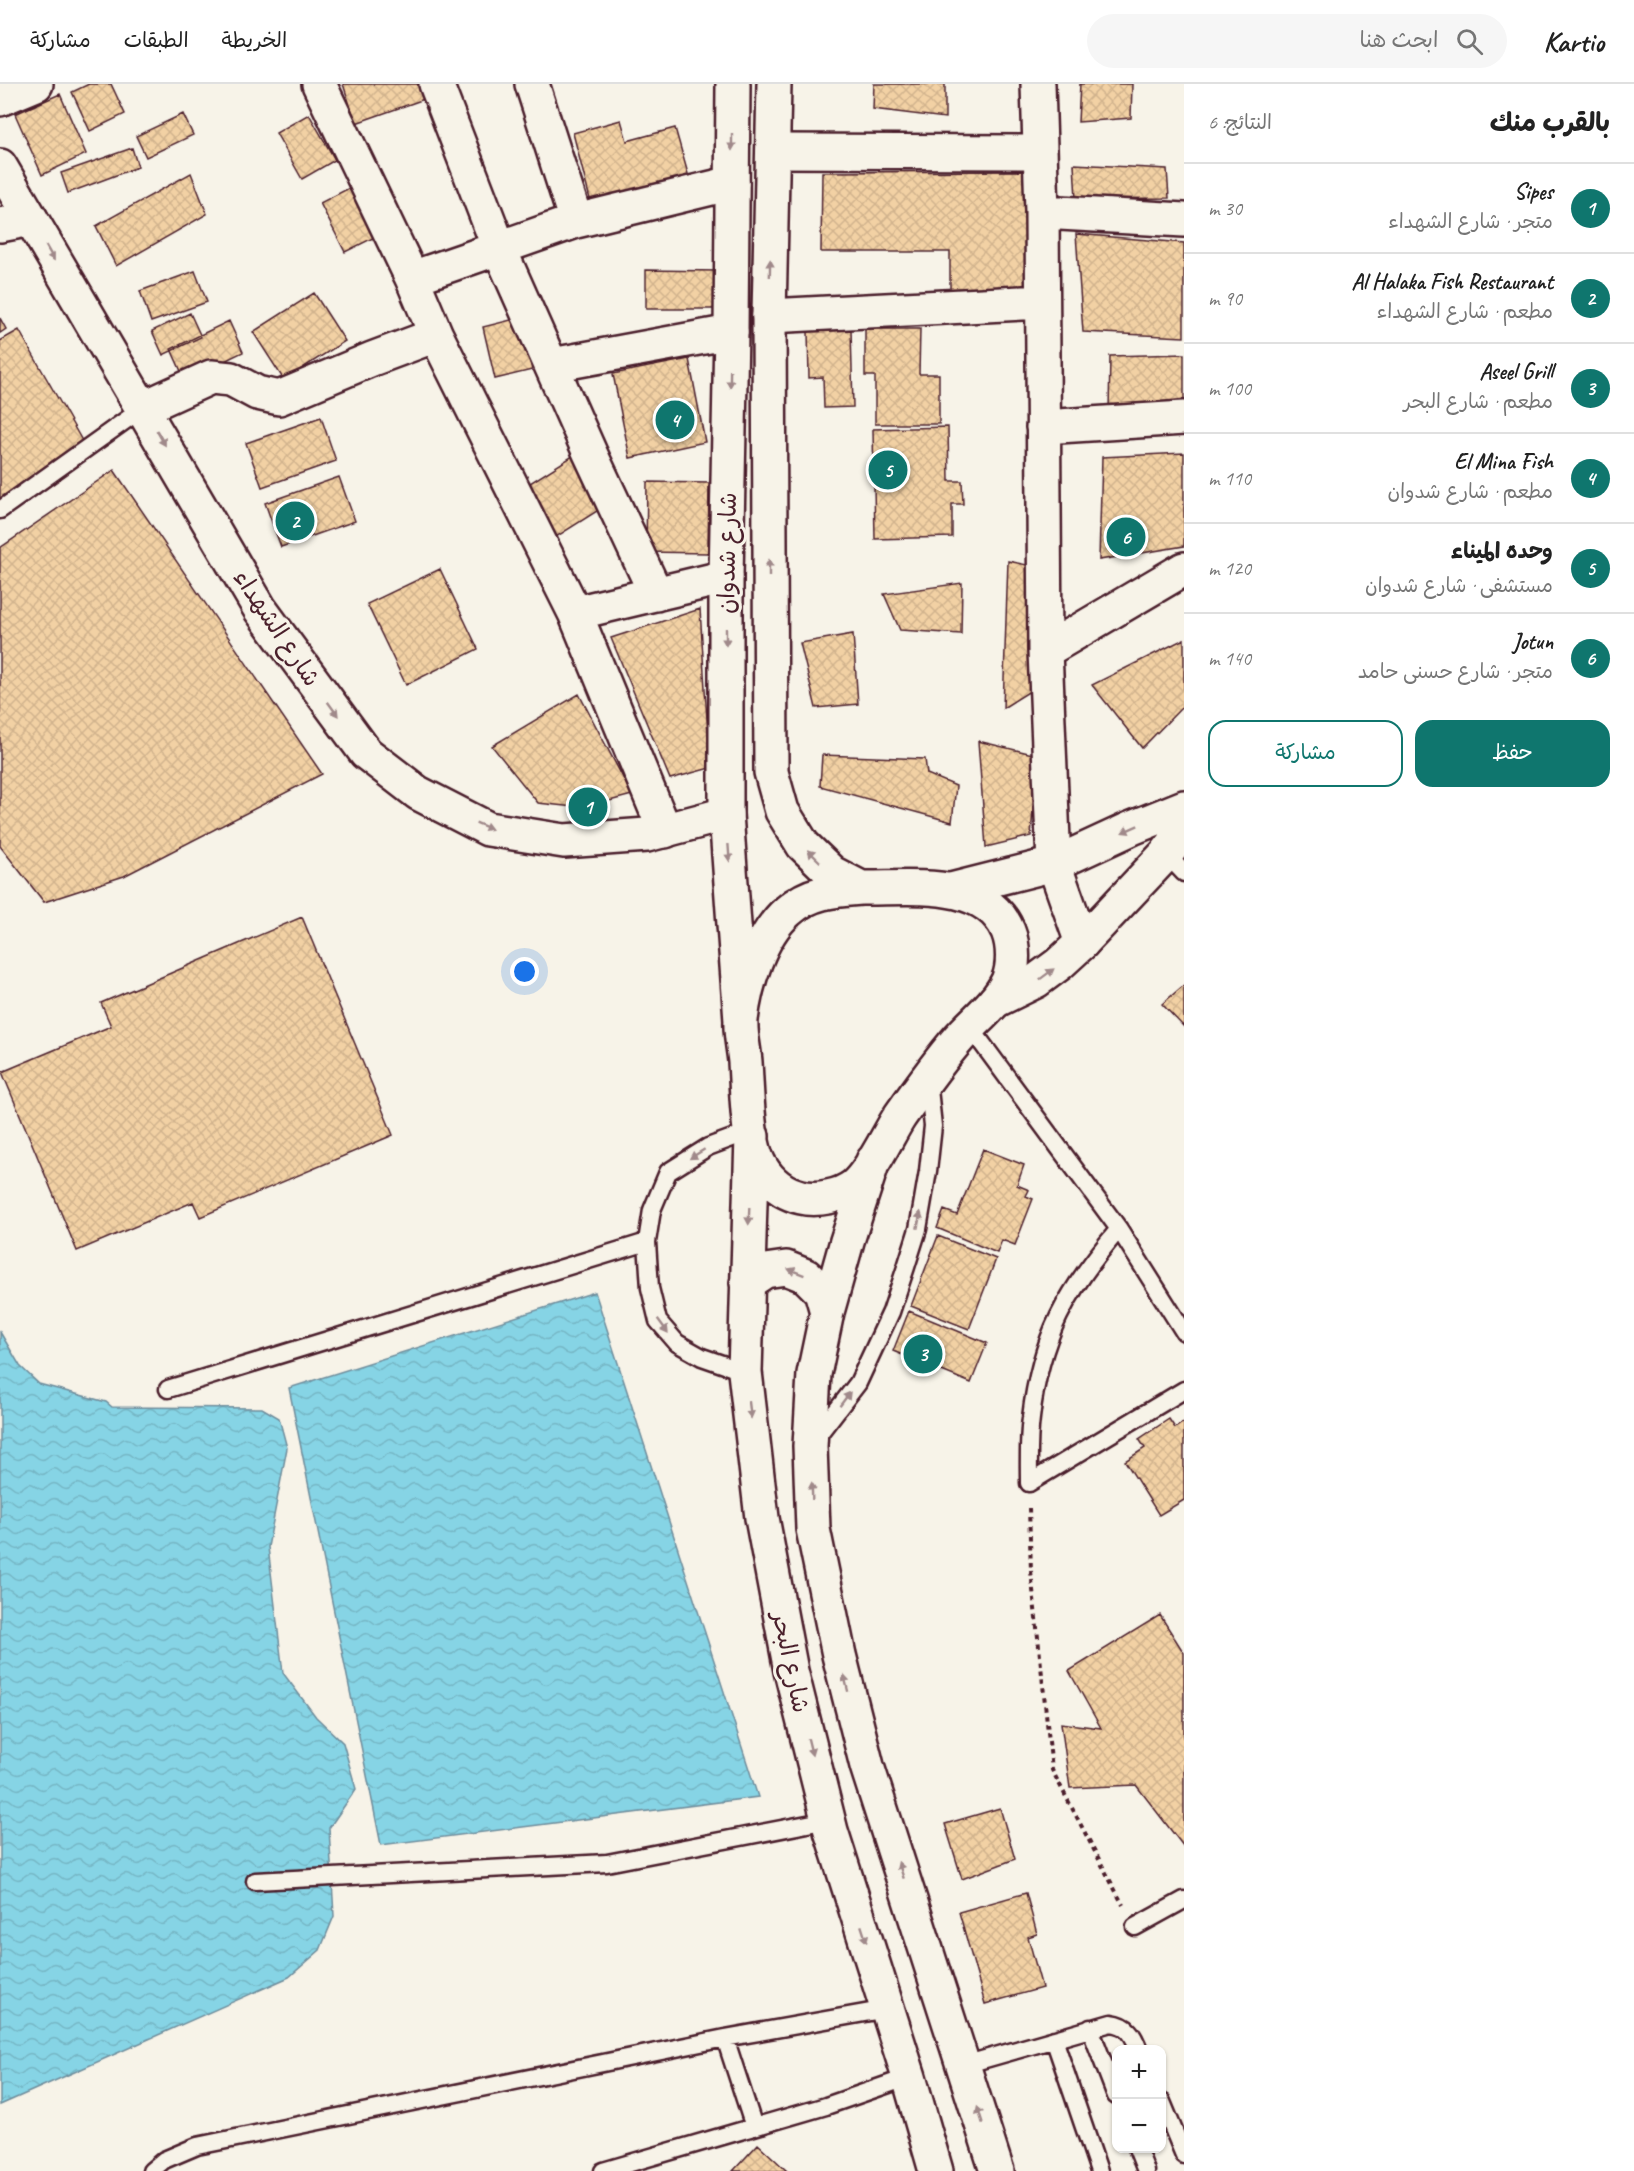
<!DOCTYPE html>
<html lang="ar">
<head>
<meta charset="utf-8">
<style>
  body { margin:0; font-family:Caveat,"Playpen Sans Arabic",sans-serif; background:#f6f6f6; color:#222; direction:rtl }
  .controls { position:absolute; right:18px; bottom:18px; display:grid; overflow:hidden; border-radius:12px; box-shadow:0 2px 4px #0004 }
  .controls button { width:54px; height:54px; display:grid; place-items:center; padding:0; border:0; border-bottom:2px solid #e0e0e0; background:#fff; color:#222; font:30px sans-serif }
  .you { position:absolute; left:525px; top:888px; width:21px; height:21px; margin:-15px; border:4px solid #fff; border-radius:50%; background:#1a73e8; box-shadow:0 0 0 9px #1a73e833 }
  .badge { display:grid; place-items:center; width:39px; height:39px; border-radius:50%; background:#0f766e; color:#fff; font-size:20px; font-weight:700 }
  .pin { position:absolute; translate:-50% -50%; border:3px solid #fff; box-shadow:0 2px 6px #0006 }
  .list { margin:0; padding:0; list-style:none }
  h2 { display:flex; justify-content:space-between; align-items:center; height:78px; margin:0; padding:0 24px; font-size:26px }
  h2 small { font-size:20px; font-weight:400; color:#767676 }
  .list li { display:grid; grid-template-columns:39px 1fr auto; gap:18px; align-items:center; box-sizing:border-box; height:90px; padding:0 24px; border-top:2px solid #e0e0e0 }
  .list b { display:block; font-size:22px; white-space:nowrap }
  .list p { margin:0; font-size:20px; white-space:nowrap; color:#767676 }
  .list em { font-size:20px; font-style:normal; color:#767676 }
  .actions { display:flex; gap:12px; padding:18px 24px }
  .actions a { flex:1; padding:14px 0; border:2px solid #0f766e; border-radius:18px; text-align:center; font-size:21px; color:#0f766e }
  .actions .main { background:#0f766e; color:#fff }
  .icon { flex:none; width:33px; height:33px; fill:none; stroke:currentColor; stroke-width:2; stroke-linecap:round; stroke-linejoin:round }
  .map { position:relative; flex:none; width:1184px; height:2087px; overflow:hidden; direction:ltr }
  header { display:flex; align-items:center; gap:36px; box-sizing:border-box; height:84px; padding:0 30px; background:#fff; border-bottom:2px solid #e0e0e0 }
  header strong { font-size:28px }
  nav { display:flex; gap:33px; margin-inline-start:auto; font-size:21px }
  .search { width:420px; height:54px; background:#f6f6f6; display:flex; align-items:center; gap:15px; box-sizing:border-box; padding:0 21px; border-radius:33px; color:#767676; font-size:22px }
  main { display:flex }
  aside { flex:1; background:#fff }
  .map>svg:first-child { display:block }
</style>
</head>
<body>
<header>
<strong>Kartio</strong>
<div class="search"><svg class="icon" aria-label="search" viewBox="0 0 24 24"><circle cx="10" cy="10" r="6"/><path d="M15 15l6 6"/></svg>ابحث هنا</div>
<nav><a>الخريطة</a><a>الطبقات</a><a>مشاركة</a></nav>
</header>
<main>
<aside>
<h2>بالقرب منك<small>النتائج: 6</small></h2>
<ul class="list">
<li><span class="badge">1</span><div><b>Sipes</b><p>متجر · شارع الشهداء</p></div><em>30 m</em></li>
<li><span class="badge">2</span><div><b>Al Halaka Fish Restaurant</b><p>مطعم · شارع الشهداء</p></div><em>90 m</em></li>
<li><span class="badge">3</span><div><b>Aseel Grill</b><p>مطعم · شارع البحر</p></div><em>100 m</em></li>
<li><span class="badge">4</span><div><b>El Mina Fish</b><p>مطعم · شارع شدوان</p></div><em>110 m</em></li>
<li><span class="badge">5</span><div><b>وحده الميناء</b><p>مستشفى · شارع شدوان</p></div><em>120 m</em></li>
<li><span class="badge">6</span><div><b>Jotun</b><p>متجر · شارع حسنى حامد</p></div><em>140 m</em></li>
</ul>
<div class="actions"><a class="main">حفظ</a><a>مشاركة</a></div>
</aside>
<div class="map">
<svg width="1184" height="2087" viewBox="0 0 1184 2087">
  <defs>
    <pattern id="water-waves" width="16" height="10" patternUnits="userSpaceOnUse" patternTransform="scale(1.5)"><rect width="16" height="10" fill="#86d4e5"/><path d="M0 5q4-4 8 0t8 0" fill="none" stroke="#75b6c5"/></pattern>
    <pattern id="building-cross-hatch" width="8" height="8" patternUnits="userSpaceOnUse" patternTransform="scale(1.5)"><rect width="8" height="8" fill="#f2d1a4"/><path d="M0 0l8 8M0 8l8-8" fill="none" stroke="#d1b38d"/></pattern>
  </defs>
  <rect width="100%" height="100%" fill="#f7f3e8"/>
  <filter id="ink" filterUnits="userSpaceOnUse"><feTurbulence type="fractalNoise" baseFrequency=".0167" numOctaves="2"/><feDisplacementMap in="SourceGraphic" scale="12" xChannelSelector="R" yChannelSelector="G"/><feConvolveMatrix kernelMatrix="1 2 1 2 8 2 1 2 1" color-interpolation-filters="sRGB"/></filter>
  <g filter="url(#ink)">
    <path fill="url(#water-waves)" stroke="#6e8c9b" stroke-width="1.5" d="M595,1208L758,1713L381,1761L289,1304Z
      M0,1248L20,1282L39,1300L106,1318L112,1323L262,1324L279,1334L287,1364L268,1463L283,1589L316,1633L343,1659L356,1705L329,1744L334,1832L320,1866L289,1893L0,2021Z"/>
    <path fill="url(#building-cross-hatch)" stroke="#4a1f2b" stroke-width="1.5" d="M89,0H111L125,30L90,47L72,8Z
      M343,0H425L430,13L356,39Z
      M874,0H945V34L873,25Z
      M1080,0H1132L1131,34L1078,38Z
      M60,10L86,70L42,91L15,30Z
      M183,30L193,51L146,73L136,52Z
      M309,30L335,76L302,95L276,49Z
      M621,36L627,57L675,44L690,97L592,123L573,49Z
      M132,64L138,83L68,109L61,89Z
      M1074,80L1167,85L1169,114L1076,115Z
      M1039,87V210H950V168H821L822,88Z
      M191,89L207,130L116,182L96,142Z
      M357,100L381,150L345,168L320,119Z
      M1076,150L1184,159V253L1083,248Z
      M646,186L718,187V225H646Z
      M195,187L207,218L151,238L140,207Z
      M314,209L345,257L284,296L253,248Z
      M190,229L201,253L163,271L152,247Z
      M0,234L6,245L0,249Z
      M519,234L532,286L495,295L483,243Z
      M229,237L243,268L185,296L171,265Z
      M865,245H920L919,290H939V340H875V292H865Z
      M19,246L85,362L0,422V257Z
      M851,246L853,323L824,324L823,293L809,294L808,247Z
      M1184,270V315L1109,328L1110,272Z
      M689,275L705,358L630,374L613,290Z
      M321,333L336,377L262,403L246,359Z
      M948,343L949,397H962L963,420H952V453L875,455L873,345Z
      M579,368L605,422L556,453L530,399Z
      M1184,369V462L1099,476L1102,373Z
      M114,386L322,690L124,792L44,818L0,762V464Z
      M339,393L355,437L281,463L265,419Z
      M647,398L709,399L708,469L646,468Z
      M1008,477L1032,482L1030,607L1003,624Z
      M440,485L478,565L406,601L367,520Z
      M962,499L961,550L900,546L884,510Z
      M700,525L710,684L670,695L611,554Z
      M853,550L858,620L816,624L800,559Z
      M1184,555V621L1142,664L1092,601Z
      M579,610L632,711L583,724L538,719L492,662Z
      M978,657L1037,671L1031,752L986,763Z
      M822,671L925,675L927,690L956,702L952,738L820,702Z
      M302,833L393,1051L200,1133L193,1118L77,1167L2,988L111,942L101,919Z
      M1184,901V943L1162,920Z
      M983,1065L1024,1081L1017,1101L1029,1106L1026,1112L1033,1115L1015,1161L1002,1156L997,1169L937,1144L944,1126L957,1131Z
      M938,1152L996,1175L969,1245L911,1222Z
      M909,1227L987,1259L971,1299L893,1267Z
      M1169,1335L1175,1344L1184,1338V1416L1159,1431L1125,1377L1145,1364L1139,1355Z
      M1160,1531L1184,1569V1763L1136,1701L1070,1704L1061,1639L1101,1644L1069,1587Z
      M1000,1724L1015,1775L962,1795L945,1740Z
      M1026,1809L1037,1850L1028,1853L1042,1904L985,1920L959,1828Z
      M758,2060L787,2087H733Z"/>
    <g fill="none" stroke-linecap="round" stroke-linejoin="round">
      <defs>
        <path id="service" d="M0,426L143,324
          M1166,770L1184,789
          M970,943L1119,1145L1184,1248
          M745,1288L702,1273L677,1259L658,1237L650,1204L647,1158L652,1126L668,1088L708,1063L751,1047
          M168,1305L647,1158
          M814,1356L858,1299L891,1228L906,1183L918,1145L928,1087L933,1042L928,996
          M1029,1399C1029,1378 1028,1356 1031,1334C1040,1253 1067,1206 1119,1145
          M1029,1399L1184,1306
          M255,1797L607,1779L828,1736
          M1135,1843L1184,1816
          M1090,1944L1116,2012
          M725,1954L754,2043
          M1054,1955L1099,2087
          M964,1981L1111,1939C1128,1941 1133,1950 1139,1966
          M1162,2018L1184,2071
          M1137,2064L1146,2087
          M151,2087L164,2076L197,2062L725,1954L887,1925
          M603,2087L826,2022L909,1993"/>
        <path id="minor" d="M319,0L412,194L499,164L436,0
          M532,0L576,137L732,99
          M1038,0L1042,128L1045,567L1054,780L1082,859
          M0,15L36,0
          M773,67L1040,68
          M1042,128L1184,136
          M576,137L499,164L590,369L656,510
          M0,141L31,135
          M412,194L436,251L575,529L726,493
          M769,232L1042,218
          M552,281L731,248
          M143,324L211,293L231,295L257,309L279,314L372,275L436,251
          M1043,343L1184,334
          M575,529L665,747
          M1045,567L1184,485"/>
        <path id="tertiary" d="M0,82L260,525L366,669L418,709L488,745L564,757L647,751L726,730
          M951,806L1054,780L1132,744L1184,723
          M995,917L1036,897L1059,880L1082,859L1166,770L1184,747"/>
        <path id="secondary" d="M733,0L731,248L726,493V730L741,937
          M774,0L769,232L771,688L782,727L803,761L832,789L861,804
          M861,804C909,805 985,793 1008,847C1014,862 1014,883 1008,897C997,920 976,935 959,954C938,978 919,1005 900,1032C888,1050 871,1089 854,1102C841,1112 818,1117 801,1113C784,1109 770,1098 761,1083C747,1061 747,1006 745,978C744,965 740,950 741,936C745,901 760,851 788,827C809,808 834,806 861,804Z
          M752,1052L745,1288L762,1434L791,1587L831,1747L909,1993L936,2087
          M873,1077L847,1157L827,1228L814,1290L810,1362L813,1445L839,1571L867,1682L997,2087
          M747,1199L765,1187L786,1184L806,1192L821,1207L827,1228"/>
      </defs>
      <use href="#service" stroke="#4a1f2b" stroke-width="21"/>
      <use href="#minor" stroke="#4a1f2b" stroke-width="38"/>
      <use href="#tertiary" stroke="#4a1f2b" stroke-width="38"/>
      <use href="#secondary" stroke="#4a1f2b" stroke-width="38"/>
      <path stroke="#4a1f2b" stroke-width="4" stroke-dasharray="4.5 4.5" stroke-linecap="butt" d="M1029,1424L1031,1487L1052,1686L1123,1821"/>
      <use href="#service" stroke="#f7f3e8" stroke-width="16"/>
      <use href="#minor" stroke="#f7f3e8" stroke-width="33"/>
      <use href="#tertiary" stroke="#f7f3e8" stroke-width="33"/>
      <use href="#secondary" stroke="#f7f3e8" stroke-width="33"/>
    </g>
    <defs><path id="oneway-solid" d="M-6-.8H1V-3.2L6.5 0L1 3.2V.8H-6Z" transform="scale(1.5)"/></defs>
    <g fill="#a0898a">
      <use href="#oneway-solid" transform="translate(732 58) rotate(90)"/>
      <use href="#oneway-solid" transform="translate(50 169) rotate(60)"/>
      <use href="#oneway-solid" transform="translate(770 184) rotate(-89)"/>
      <use href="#oneway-solid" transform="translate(730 295) rotate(91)"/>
      <use href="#oneway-solid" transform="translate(161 354) rotate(60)"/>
      <use href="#oneway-solid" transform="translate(769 484) rotate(-90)"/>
      <use href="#oneway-solid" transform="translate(726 553) rotate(90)"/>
      <use href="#oneway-solid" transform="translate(333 625) rotate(54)"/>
      <use href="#oneway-solid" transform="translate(484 742) rotate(22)"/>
      <use href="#oneway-solid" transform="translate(1130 745) rotate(156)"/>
      <use href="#oneway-solid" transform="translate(729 769) rotate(86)"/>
      <use href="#oneway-solid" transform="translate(814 772) rotate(-136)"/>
      <use href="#oneway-solid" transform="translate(1047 890) rotate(-37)"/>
      <use href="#oneway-solid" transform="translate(697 1070) rotate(148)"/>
      <use href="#oneway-solid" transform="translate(749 1132) rotate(92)"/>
      <use href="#oneway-solid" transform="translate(919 1136) rotate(-79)"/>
      <use href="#oneway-solid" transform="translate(796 1188) rotate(-159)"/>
      <use href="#oneway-solid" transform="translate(663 1242) rotate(54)"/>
      <use href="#oneway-solid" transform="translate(845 1315) rotate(-53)"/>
      <use href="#oneway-solid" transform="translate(750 1326) rotate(83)"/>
      <use href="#oneway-solid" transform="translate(812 1407) rotate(-92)"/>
      <use href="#oneway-solid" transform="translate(846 1599) rotate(-104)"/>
      <use href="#oneway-solid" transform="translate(810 1663) rotate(76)"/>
      <use href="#oneway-solid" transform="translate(901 1786) rotate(-108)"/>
      <use href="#oneway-solid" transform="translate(864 1850) rotate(72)"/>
      <use href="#oneway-solid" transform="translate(980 2031) rotate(-108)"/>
    </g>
  </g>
  <g text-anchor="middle" stroke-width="6" stroke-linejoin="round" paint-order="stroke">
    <g font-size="24" fill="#4a1f2b" stroke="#f7f3e8">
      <text transform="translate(727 469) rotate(-89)" y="8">شارع شدوان</text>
      <text transform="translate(277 544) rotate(56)" y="8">شارع الشهداء</text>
      <text transform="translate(791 1578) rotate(78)" y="8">شارع البحر</text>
    </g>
  </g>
</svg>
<div class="controls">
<button>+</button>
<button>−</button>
</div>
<div class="you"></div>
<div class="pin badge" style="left:588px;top:723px">1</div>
<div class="pin badge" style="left:295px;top:437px">2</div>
<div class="pin badge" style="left:923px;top:1270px">3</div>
<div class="pin badge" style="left:675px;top:336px">4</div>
<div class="pin badge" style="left:888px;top:386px">5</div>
<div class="pin badge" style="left:1126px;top:453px">6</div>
</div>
</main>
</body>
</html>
